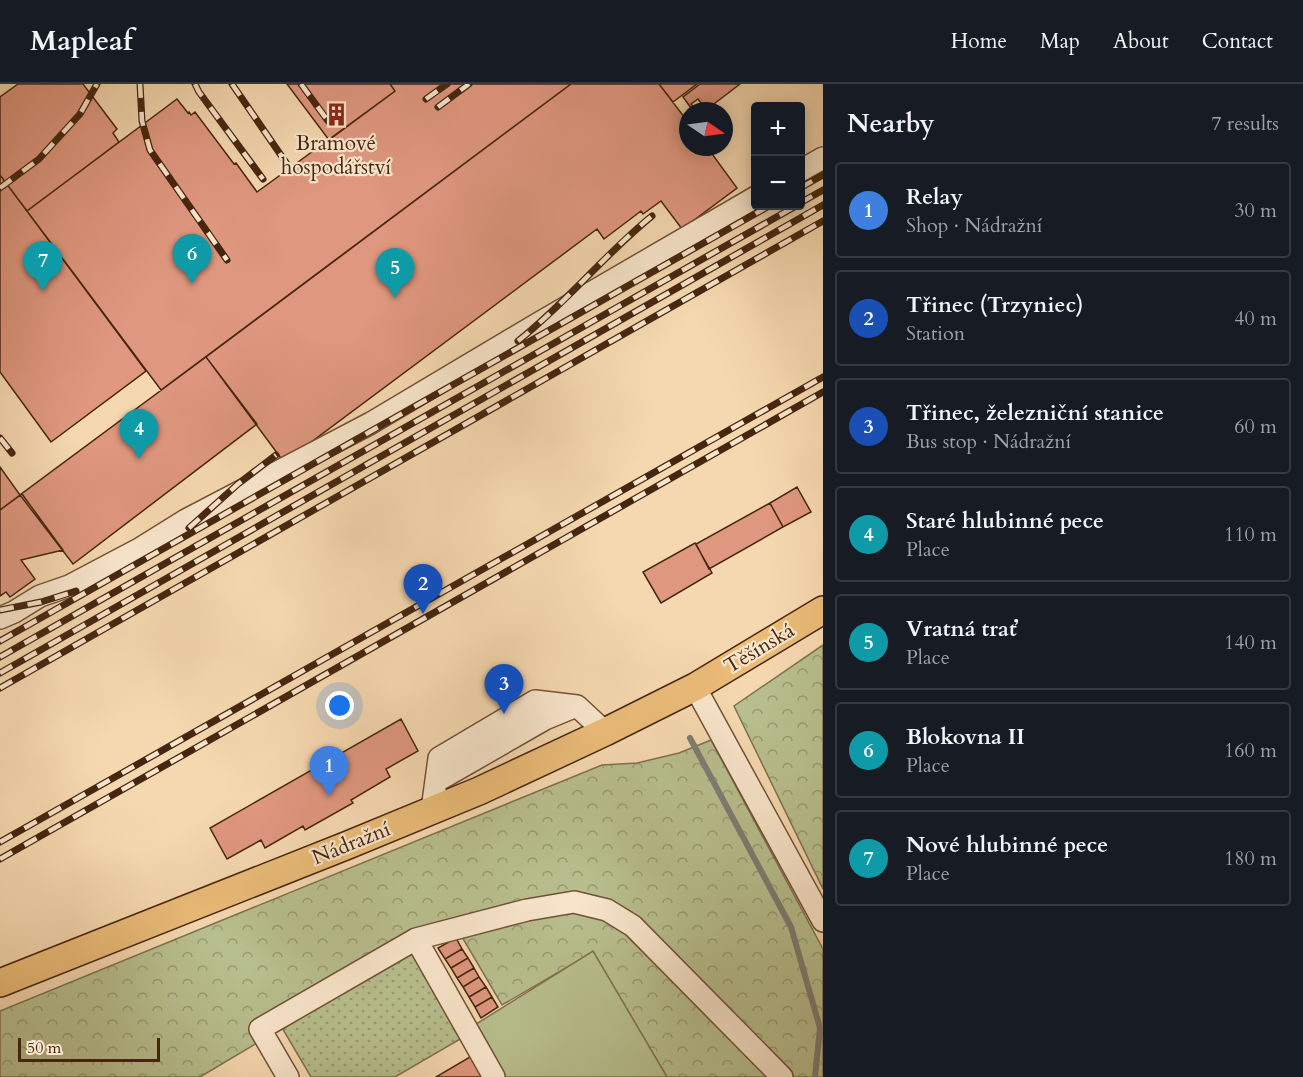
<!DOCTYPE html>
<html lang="en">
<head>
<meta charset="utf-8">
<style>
  body { margin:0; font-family:Cardo,serif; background:#20242c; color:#f1f3f6 }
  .controls { position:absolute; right:18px; top:18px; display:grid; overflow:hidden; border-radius:6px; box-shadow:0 3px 15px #0003 }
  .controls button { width:54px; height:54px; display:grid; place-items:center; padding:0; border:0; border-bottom:2px solid #363941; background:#171b24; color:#f1f3f6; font:30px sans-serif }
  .compass { position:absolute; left:679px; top:18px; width:54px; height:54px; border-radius:50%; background:#171b24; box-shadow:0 3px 15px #0003; rotate:103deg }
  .scale { position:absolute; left:18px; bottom:15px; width:142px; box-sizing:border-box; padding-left:6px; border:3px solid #46260f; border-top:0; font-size:16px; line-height:21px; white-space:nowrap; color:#46260f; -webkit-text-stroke:4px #f9e6cc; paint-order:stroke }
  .you { position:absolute; left:340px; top:622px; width:21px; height:21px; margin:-15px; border:4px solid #fff; border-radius:50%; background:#1a73e8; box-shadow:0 0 0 9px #1a73e833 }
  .badge { display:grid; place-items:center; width:39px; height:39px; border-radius:50%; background:#2563eb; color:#fff; font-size:20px; font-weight:700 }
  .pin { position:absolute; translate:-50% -50px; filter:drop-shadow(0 2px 3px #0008) }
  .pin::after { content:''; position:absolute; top:32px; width:21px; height:18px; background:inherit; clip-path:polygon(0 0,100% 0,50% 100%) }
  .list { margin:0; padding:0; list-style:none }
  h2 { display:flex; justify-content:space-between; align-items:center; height:78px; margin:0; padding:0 24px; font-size:26px }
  h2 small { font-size:20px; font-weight:400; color:#9ea1a6 }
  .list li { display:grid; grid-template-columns:39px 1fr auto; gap:18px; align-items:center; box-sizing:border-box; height:96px; margin:0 12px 12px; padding:0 12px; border:2px solid #363941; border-radius:6px }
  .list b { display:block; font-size:22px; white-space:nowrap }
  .list p { margin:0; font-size:20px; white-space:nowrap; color:#9ea1a6 }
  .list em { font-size:20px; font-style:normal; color:#9ea1a6 }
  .map { position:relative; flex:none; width:823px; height:993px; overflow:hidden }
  header { display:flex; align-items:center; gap:36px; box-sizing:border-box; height:84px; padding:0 30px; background:#171b24; border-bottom:2px solid #363941 }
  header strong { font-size:28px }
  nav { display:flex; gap:33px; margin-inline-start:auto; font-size:21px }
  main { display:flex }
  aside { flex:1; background:#171b24 }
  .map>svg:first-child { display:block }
</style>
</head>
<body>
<header>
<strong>Mapleaf</strong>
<nav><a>Home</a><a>Map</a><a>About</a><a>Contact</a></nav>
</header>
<main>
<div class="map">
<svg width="823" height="993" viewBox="0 0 823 993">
  <defs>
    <pattern id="grass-dots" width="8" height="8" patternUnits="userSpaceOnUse" patternTransform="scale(1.5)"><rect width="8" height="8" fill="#b8bf8e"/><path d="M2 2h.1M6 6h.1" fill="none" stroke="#979b72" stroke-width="1.8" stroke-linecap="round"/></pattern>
    <pattern id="forest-crowns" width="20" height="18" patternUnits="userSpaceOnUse" patternTransform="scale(1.5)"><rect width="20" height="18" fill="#b8bf8e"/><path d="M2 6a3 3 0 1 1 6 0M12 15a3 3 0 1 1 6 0" fill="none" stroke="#979b72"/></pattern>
  </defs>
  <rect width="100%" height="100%" fill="#f6d8b0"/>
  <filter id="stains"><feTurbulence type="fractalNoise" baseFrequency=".00333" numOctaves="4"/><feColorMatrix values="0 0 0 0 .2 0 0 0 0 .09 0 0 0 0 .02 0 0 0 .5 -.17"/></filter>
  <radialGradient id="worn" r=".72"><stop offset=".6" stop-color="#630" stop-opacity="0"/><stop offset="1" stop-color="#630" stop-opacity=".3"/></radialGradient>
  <path fill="url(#grass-dots)" stroke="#7f724e" stroke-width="1.5" d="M411,867L462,954L395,993H311L281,942Z"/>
  <path fill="url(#forest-crowns)" stroke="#7f724e" stroke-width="1.5" d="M823,561V805L734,622Z
    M711,656L823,865V993H667L593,868L502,921L458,846L411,867L200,993H0V927L602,681L637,679L679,669Z"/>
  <path fill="#b8bf8e" stroke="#7f724e" stroke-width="1.5" d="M593,867L667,993H503L473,942Z"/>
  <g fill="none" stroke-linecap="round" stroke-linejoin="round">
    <path stroke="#7d7d74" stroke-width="6" d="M690,654L791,843L820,944L815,993"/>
  </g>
  <path fill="#df977f" stroke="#46260f" stroke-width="1.5" d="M18,0H83L117,45L113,49L119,58L27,127L0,91V13Z
    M287,0H390L395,7L329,56Z
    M390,0H571L161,306L27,127L177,15L188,29L189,28L191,31L195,28L234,80L236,79L257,108L395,7Z
    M571,0H659L688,38V63H707L737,104L682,145L661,117L643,130L641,127L604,155L597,145L291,373L283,377L206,273Z
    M659,0H697L673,18Z
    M700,0H740L706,26L698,15L691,20L693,22L691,24L683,13Z
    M0,91L146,287L51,358L0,288Z
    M206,273L257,340L73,480L20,411Z
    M0,383L20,411L0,426Z
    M797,403L811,428L783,443L770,419Z
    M22,410L63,466L21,476L35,495L10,513L6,508L0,512V426Z
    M770,419L783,443L709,485L696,460Z
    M695,459L712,489L661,519L643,488Z
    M401,635L418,667L386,685L390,693L351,716L353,719L305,746L303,742L265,764L261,756L227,775L210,744Z
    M456,854L462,865L445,875L438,864Z
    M462,865L468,874L451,884L445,875Z
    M468,874L474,884L457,894L451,884Z
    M474,884L479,893L463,903L457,894Z
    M479,893L486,903L469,913L463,903Z
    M486,903L492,913L475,923L469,913Z
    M492,913L498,923L481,934L475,923Z
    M475,970L489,993H436Z"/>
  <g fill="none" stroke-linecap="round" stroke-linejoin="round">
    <defs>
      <path id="minor" d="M800,87L823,74
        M0,534L14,528L40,512L69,502L141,464L186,436L371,339L539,239L756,113
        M695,603L823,837
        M437,697L545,635L574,623
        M432,726L439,674L535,617L577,622L605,648
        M416,855L494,993
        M288,993L260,945L416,855L527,826L574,818L607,826L633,842L782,993"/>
      <path id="major" d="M0,899L348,761L479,707L605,648L695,603L823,526"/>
    </defs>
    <use href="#minor" stroke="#725237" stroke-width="24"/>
    <use href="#major" stroke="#46260f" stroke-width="30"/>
    <use href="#minor" stroke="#f9e6cc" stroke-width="21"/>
    <use href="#major" stroke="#ebbc78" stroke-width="27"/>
    <defs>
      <path id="rail" d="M140,0L142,37L150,66L227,176
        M195,0L199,8L263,95
        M232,0L287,80
        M301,0L328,37
        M426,15L447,0
        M438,23L469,0
        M0,104L39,75L80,30L97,0
        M800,104L823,91
        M800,119L823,106
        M518,257C566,219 604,171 652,132
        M0,354L12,369
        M189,444L238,400L276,371
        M0,526L41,518L76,507
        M0,557L769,122
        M0,573L796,122
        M0,589L823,121
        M0,604L823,137
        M0,758L823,293
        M0,775L823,308"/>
    </defs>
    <use href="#rail" stroke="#46260f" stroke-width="7"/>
    <use href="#rail" stroke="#f9e6cc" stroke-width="4.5" stroke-dasharray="14" stroke-linecap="butt"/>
  </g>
  <defs>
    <symbol id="building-bare" viewBox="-9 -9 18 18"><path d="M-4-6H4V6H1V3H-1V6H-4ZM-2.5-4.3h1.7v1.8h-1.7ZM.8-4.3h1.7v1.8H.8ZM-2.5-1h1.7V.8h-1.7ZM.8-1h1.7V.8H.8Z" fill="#8f2418" stroke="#f9e6cc" stroke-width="2.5" paint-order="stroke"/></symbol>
  </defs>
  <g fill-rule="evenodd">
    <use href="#building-bare" x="320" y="14" width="33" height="33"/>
  </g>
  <g text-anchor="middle" stroke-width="4.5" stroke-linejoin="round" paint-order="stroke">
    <g font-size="21" fill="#46260f" stroke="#f9e6cc">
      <text x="336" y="66">Bramové<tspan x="336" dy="24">hospodářství</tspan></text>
    </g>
    <g font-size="21" fill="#46260f" stroke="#f9e6cc">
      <text transform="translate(759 564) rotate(-31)" y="7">Těšínská</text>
      <text transform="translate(351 759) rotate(-22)" y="7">Nádražní</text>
    </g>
  </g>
  <rect width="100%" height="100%" filter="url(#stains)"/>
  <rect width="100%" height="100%" fill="url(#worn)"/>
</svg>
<div class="controls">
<button>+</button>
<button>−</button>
</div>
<svg class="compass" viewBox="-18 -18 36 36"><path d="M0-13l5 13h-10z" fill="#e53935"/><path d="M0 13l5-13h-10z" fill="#9ea1a6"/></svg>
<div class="scale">50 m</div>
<div class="you"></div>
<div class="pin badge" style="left:329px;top:712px;background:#3f7fe0">1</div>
<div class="pin badge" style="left:423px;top:530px;background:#1a4fb4">2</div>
<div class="pin badge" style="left:504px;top:630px;background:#1a4fb4">3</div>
<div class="pin badge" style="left:139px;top:375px;background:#0f9aa8">4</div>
<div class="pin badge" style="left:395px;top:214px;background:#0f9aa8">5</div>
<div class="pin badge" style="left:192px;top:200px;background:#0f9aa8">6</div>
<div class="pin badge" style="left:43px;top:207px;background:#0f9aa8">7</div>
</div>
<aside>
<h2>Nearby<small>7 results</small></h2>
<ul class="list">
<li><span class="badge" style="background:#3f7fe0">1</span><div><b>Relay</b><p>Shop · Nádražní</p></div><em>30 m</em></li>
<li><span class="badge" style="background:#1a4fb4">2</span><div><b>Třinec (Trzyniec)</b><p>Station</p></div><em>40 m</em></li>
<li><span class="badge" style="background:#1a4fb4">3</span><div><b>Třinec, železniční stanice</b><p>Bus stop · Nádražní</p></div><em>60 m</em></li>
<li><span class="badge" style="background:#0f9aa8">4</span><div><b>Staré hlubinné pece</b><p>Place</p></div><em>110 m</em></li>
<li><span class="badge" style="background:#0f9aa8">5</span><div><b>Vratná trať</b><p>Place</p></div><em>140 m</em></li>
<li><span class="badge" style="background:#0f9aa8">6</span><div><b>Blokovna II</b><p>Place</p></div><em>160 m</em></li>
<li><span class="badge" style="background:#0f9aa8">7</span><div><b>Nové hlubinné pece</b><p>Place</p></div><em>180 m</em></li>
</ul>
</aside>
</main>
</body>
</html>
